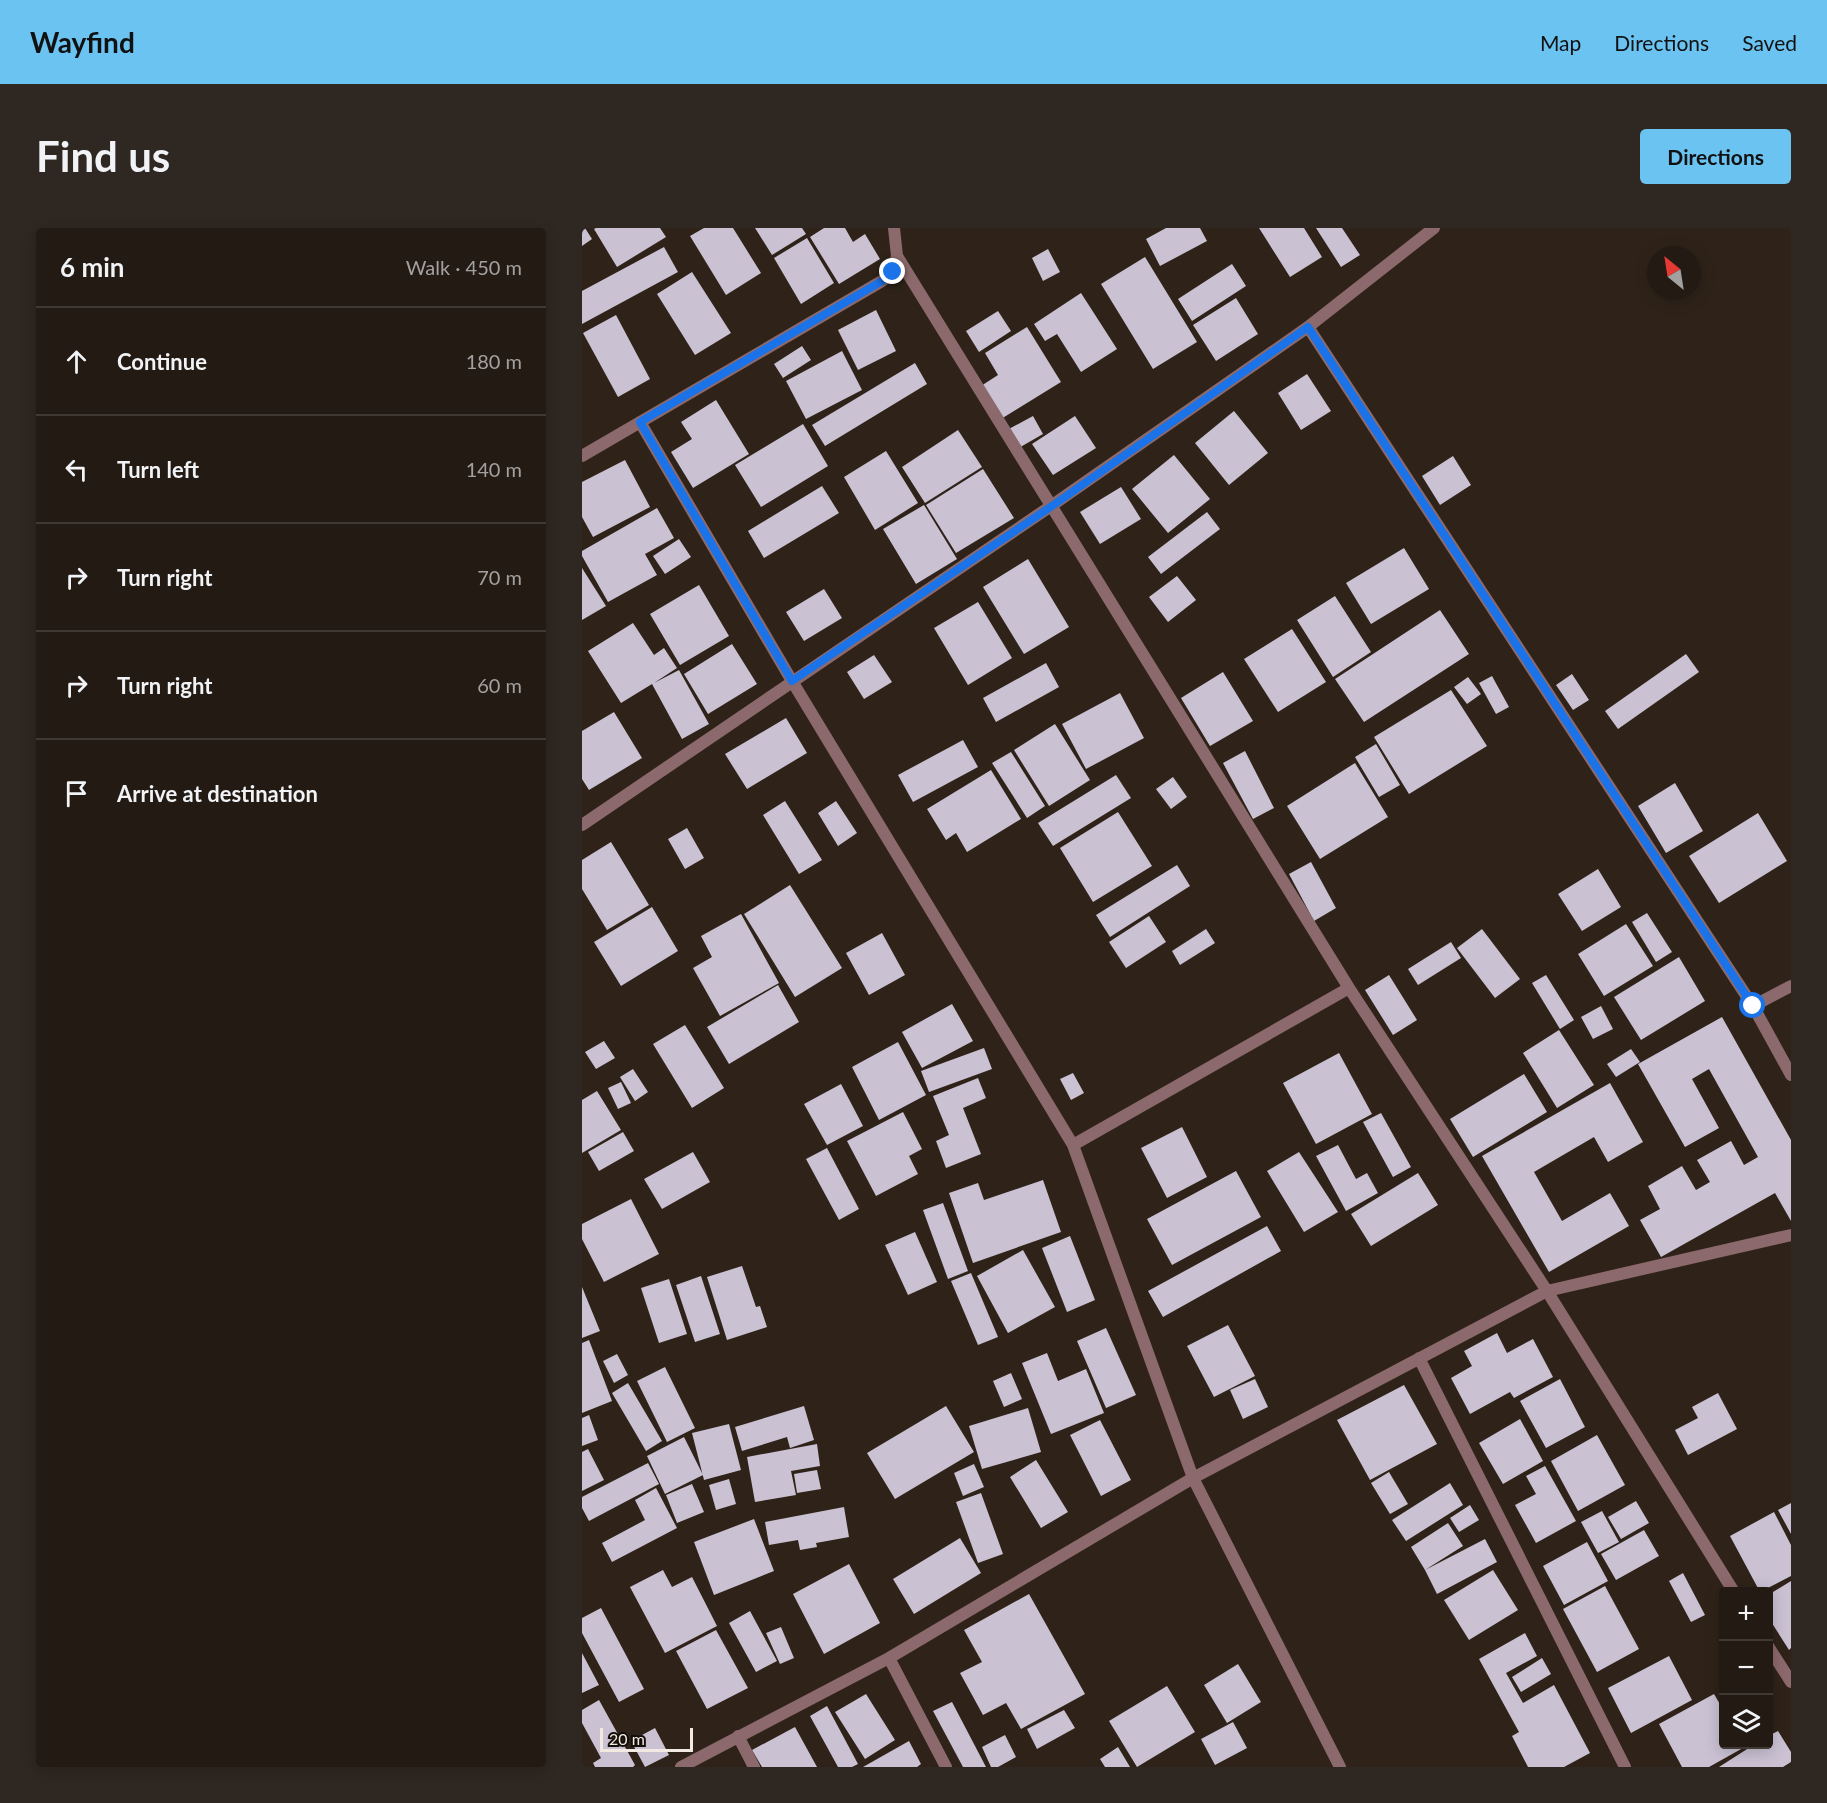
<!DOCTYPE html>
<html lang="en">
<head>
<meta charset="utf-8">
<style>
  body { margin:0; font-family:Lato,sans-serif; background:#2f2721; color:#f1f3f6 }
  .controls { position:absolute; right:18px; bottom:18px; display:grid; overflow:hidden; border-radius:6px; box-shadow:0 3px 15px #0003 }
  .controls button { width:54px; height:54px; display:grid; place-items:center; padding:0; border:0; border-bottom:2px solid #403833; background:#231a13; color:#f1f3f6; font:30px sans-serif }
  .compass { position:absolute; left:1065px; top:18px; width:54px; height:54px; border-radius:50%; background:#231a13; box-shadow:0 3px 15px #0003; rotate:330deg }
  .scale { position:absolute; left:18px; bottom:15px; width:93px; box-sizing:border-box; padding-left:6px; border:3px solid #f2e9e2; border-top:0; font-size:16px; line-height:21px; white-space:nowrap; color:#f2e9e2; -webkit-text-stroke:4px #130e09; paint-order:stroke }
  .stop { position:absolute; width:18px; height:18px; margin:-14px; border:4px solid #1a73e8; border-radius:50%; background:#fff }
  .stop.end { background:#1a73e8; border-color:#fff; box-shadow:0 2px 6px #0008 }
  .list { margin:0; padding:0; list-style:none }
  h2 { display:flex; justify-content:space-between; align-items:center; height:78px; margin:0; padding:0 24px; font-size:26px }
  h2 small { font-size:20px; font-weight:400; color:#a3a1a0 }
  .list li { display:grid; grid-template-columns:39px 1fr auto; gap:18px; align-items:center; box-sizing:border-box; height:108px; padding:0 24px; border-top:2px solid #403833 }
  .list b { display:block; font-size:22px; white-space:nowrap }
  .list em { font-size:20px; font-style:normal; color:#a3a1a0 }
  .icon { flex:none; width:33px; height:33px; fill:none; stroke:currentColor; stroke-width:2; stroke-linecap:round; stroke-linejoin:round }
  .map { position:relative; flex:none; width:1209px; height:1539px; overflow:hidden; border-radius:6px }
  header { display:flex; align-items:center; gap:36px; box-sizing:border-box; height:84px; padding:0 30px; background:#6bc3f2; color:#111 }
  header strong { font-size:28px }
  nav { display:flex; gap:33px; margin-inline-start:auto; font-size:21px }
  .intro { display:flex; align-items:center; justify-content:space-between; box-sizing:border-box; height:144px; padding:0 36px }
  h1 { margin:0; font-size:42px }
  .button { padding:15px 27px; border-radius:6px; background:#6bc3f2; color:#111; font-size:21px; font-weight:700 }
  main { display:flex; gap:36px; padding:0 36px }
  aside { flex:1; background:#231a13; border-radius:6px; box-shadow:0 3px 15px #0003 }
  .map>svg:first-child { display:block }
</style>
</head>
<body>
<header>
<strong>Wayfind</strong>
<nav><a>Map</a><a>Directions</a><a>Saved</a></nav>
</header>
<div class="intro"><h1>Find us</h1><a class="button">Directions</a></div>
<main>
<aside>
<h2>6 min<small>Walk · 450 m</small></h2>
<ul class="list">
<li><svg class="icon" aria-label="ahead" viewBox="0 0 24 24"><path d="M12 20V5M6 11l6-6 6 6"/></svg><div><b>Continue</b></div><em>180 m</em></li>
<li><svg class="icon" aria-label="left" viewBox="0 0 24 24"><path d="M17 20v-9H6M10 6l-5 5 5 5"/></svg><div><b>Turn left</b></div><em>140 m</em></li>
<li><svg class="icon" aria-label="right" viewBox="0 0 24 24"><path d="M7 20v-9h11M14 6l5 5-5 5"/></svg><div><b>Turn right</b></div><em>70 m</em></li>
<li><svg class="icon" aria-label="right" viewBox="0 0 24 24"><path d="M7 20v-9h11M14 6l5 5-5 5"/></svg><div><b>Turn right</b></div><em>60 m</em></li>
<li><svg class="icon" aria-label="arrive" viewBox="0 0 24 24"><path d="M6 21V4h12l-3 4 3 4H6"/></svg><div><b>Arrive at destination</b></div></li>
</ul>
</aside>
<div class="map">
<svg width="1209" height="1539" viewBox="0 0 1209 1539">
  <rect width="100%" height="100%" fill="#2f2319"/>
  <path fill="#cac2d3" d="M0,0H3L10,11L0,18Z
    M14,0H78L84,9L35,39L12,1Z
    M122,0H151L179,45L144,67L108,8Z
    M173,0H220L224,6L190,27Z
    M242,0H263L271,14L283,6L298,31L257,56L228,9Z
    M584,0H618L625,13L578,38L564,11Z
    M677,0H722L740,29L708,49Z
    M734,0H760L778,27L759,39Z
    M225,10L252,55L219,76L192,30Z
    M82,19L96,44L0,96V63Z
    M466,21L478,44L461,53L450,30Z
    M563,29L615,114L571,141L519,56Z
    M650,36L664,58L610,93L596,71Z
    M110,44L149,105L113,127L75,66Z
    M499,65L535,121L499,144L475,106L463,113L452,96Z
    M654,70L676,106L634,133L611,97Z
    M294,82L314,123L276,142L256,102Z
    M416,83L429,103L397,124L384,103Z
    M34,87L68,151L36,169L1,105Z
    M445,99L479,154L419,191L399,158L416,147L403,125Z
    M220,118L229,132L201,150L192,136Z
    M260,123L280,162L224,191L204,153Z
    M333,135L345,156L243,218L230,197Z
    M725,146L749,183L719,202L696,165Z
    M134,172L167,226L111,260L89,224L110,211L99,194Z
    M652,183L686,225L647,257L613,215Z
    M451,188L461,206L435,221L425,202Z
    M493,188L514,220L471,247L450,216Z
    M221,196L246,238L179,279L153,237Z
    M376,202L400,239L343,275L320,239Z
    M304,223L336,275L293,302L262,249Z
    M592,227L628,271L586,305L550,261Z
    M871,228L889,257L858,277L840,248Z
    M43,232L68,279L11,309L0,289V254Z
    M401,241L432,290L374,325L344,277Z
    M240,258L257,285L182,330L166,303Z
    M539,259L559,291L518,316L498,284Z
    M342,277L375,331L334,356L301,301Z
    M75,280L92,310L63,326L75,347L26,374L0,328V323Z
    M625,284L638,301L579,346L566,329Z
    M97,311L109,329L83,346L71,328Z
    M822,320L847,361L789,396L764,355Z
    M446,331L487,399L442,426L401,359Z
    M0,340L24,378L0,392Z
    M595,348L614,372L586,394L567,369Z
    M117,357L147,408L98,437L68,386Z
    M242,361L260,390L222,413L204,384Z
    M753,368L789,424L751,449L715,392Z
    M396,374L430,430L386,457L352,400Z
    M858,382L887,426L782,494L753,451Z
    M51,395L72,427L82,420L95,440L72,455L97,442L127,496L100,511L70,456L39,475L6,423Z
    M710,401L744,454L696,484L662,431Z
    M150,416L175,456L126,486L102,446Z
    M1104,426L1117,444L1036,501L1023,483Z
    M292,427L310,454L282,471L265,444Z
    M464,435L477,459L414,494L401,470Z
    M641,444L671,493L628,518L599,470Z
    M990,446L1007,472L991,482L974,457Z
    M910,448L927,479L914,486L897,455Z
    M886,449L899,466L885,476L872,459Z
    M869,462L905,518L827,566L792,509Z
    M538,465L562,510L504,541L480,496Z
    M32,484L60,530L7,562L0,551V503Z
    M204,490L225,525L165,561L143,526Z
    M473,496L508,552L467,578L432,522Z
    M381,512L396,539L331,574L316,547Z
    M794,516L818,557L797,569L773,529Z
    M663,523L692,580L671,591L641,535Z
    M429,524L463,578L445,590L410,535Z
    M773,535L806,589L738,631L705,578Z
    M409,542L439,591L385,624L374,605L364,612L345,581Z
    M534,547L549,570L471,618L456,595Z
    M591,549L605,569L589,581L574,561Z
    M1093,555L1121,603L1084,625L1056,578Z
    M203,573L240,632L217,646L181,587Z
    M254,573L275,605L256,618L236,585Z
    M536,584L570,638L511,674L478,620Z
    M1176,585L1205,633L1137,675L1107,628Z
    M105,600L122,630L103,641L86,611Z
    M29,614L67,677L25,702L0,661V632Z
    M729,634L754,680L732,693L707,646Z
    M595,637L608,658L528,709L514,687Z
    M1016,641L1039,679L1000,703L976,666Z
    M208,657L260,740L213,769L162,686Z
    M70,679L96,723L39,758L12,714Z
    M1065,685L1090,724L1074,734L1050,694Z
    M159,686L197,755L138,788L111,740L130,729L119,708Z
    M567,688L584,714L544,740L527,714Z
    M1044,696L1071,738L1022,768L996,726Z
    M624,701L633,715L598,737L590,723Z
    M900,701L938,751L913,770L875,720Z
    M300,705L323,747L287,767L264,725Z
    M869,714L879,730L836,757L826,741Z
    M1097,729L1123,773L1059,812L1032,769Z
    M807,747L835,792L811,807L783,762Z
    M964,747L992,792L978,801L950,755Z
    M196,757L217,794L147,836L125,799Z
    M370,776L391,813L340,840L320,804Z
    M1019,778L1031,801L1011,811L999,789Z
    M1140,789L1209,912V993L1193,965L1079,1029L1058,992L1078,981L1066,958L1100,938L1114,962L1128,954L1115,932L1149,913L1162,937L1176,929L1127,841L1110,851L1137,900L1103,919L1056,836Z
    M103,797L142,860L110,880L71,816Z
    M977,802L1012,857L975,880L941,825Z
    M22,813L33,830L14,841L3,824Z
    M316,814L344,867L297,892L270,839Z
    M402,820L410,841L347,864L339,843Z
    M1049,821L1058,834L1034,849L1025,836Z
    M757,825L790,886L734,916L701,855Z
    M51,841L66,864L53,873L38,849Z
    M491,845L502,865L489,872L478,851Z
    M942,846L965,884L891,929L868,891Z
    M396,850L404,870L381,880L399,926L364,940L354,913L367,907L351,868Z
    M39,854L49,875L36,881L26,860Z
    M1028,855L1061,914L1026,934L1012,909L952,944L980,993L1028,965L1047,998L967,1044L900,928Z
    M259,856L281,898L245,917L222,876Z
    M15,863L39,902L0,925V872Z
    M321,884L340,921L327,928L336,946L294,968L265,913Z
    M799,885L829,939L811,949L781,894Z
    M600,899L625,949L585,970L559,920Z
    M41,904L52,923L17,943L6,924Z
    M756,917L774,951L785,945L796,965L764,983L734,928Z
    M245,920L277,981L257,992L224,931Z
    M111,924L128,954L80,981L62,951Z
    M717,924L756,984L722,1004L685,943Z
    M654,943L679,989L590,1037L565,991Z
    M836,945L856,977L789,1018L769,986Z
    M461,952L479,1004L391,1035L367,965L396,955L402,972Z
    M49,971L77,1026L22,1054L0,1011V996Z
    M361,975L386,1043L366,1051L341,982Z
    M685,998L699,1023L581,1089L566,1063Z
    M333,1004L355,1054L326,1067L303,1017Z
    M488,1008L513,1072L485,1084L460,1020Z
    M441,1022L473,1079L426,1105L395,1048Z
    M160,1038L174,1079L178,1078L185,1099L145,1112L125,1049Z
    M389,1045L416,1109L396,1117L369,1053Z
    M119,1048L138,1106L113,1114L94,1057Z
    M87,1051L105,1106L77,1115L59,1060Z
    M0,1059L18,1103L0,1110Z
    M646,1097L673,1148L632,1169L605,1118Z
    M524,1100L554,1167L524,1180L495,1113Z
    M915,1105L925,1125L951,1111L971,1149L932,1170L928,1164L888,1186L869,1150L890,1138L882,1123Z
    M7,1112L30,1173L0,1185V1115Z
    M465,1125L476,1153L504,1141L522,1185L469,1206L440,1135Z
    M35,1126L46,1147L32,1155L21,1133Z
    M83,1139L113,1200L85,1214L55,1153Z
    M429,1145L440,1171L422,1179L411,1153Z
    M673,1151L686,1179L661,1191L648,1162Z
    M978,1151L1003,1199L964,1220L938,1173Z
    M46,1155L80,1213L64,1223L30,1165Z
    M822,1157L855,1216L788,1252L755,1192Z
    M1136,1165L1155,1201L1106,1227L1093,1202L1116,1190L1110,1179Z
    M222,1178L232,1212L208,1220L205,1209L160,1223L153,1199Z
    M364,1178L392,1224L313,1271L285,1225Z
    M446,1180L459,1224L400,1241L387,1198Z
    M7,1187L16,1212L0,1218V1190Z
    M938,1191L961,1233L921,1256L897,1215Z
    M518,1192L549,1252L519,1268L488,1207Z
    M147,1196L159,1242L122,1252L110,1205Z
    M1015,1207L1043,1257L996,1283L969,1233Z
    M102,1209L121,1247L83,1266L65,1228Z
    M235,1216L238,1238L209,1243L214,1267L173,1274L165,1229Z
    M6,1221L22,1252L0,1263V1224Z
    M454,1232L486,1284L459,1300L428,1249Z
    M66,1235L77,1256L7,1293L0,1280V1269Z
    M392,1236L402,1259L381,1268L372,1245Z
    M963,1238L994,1293L954,1315L933,1277L954,1266L944,1248Z
    M235,1242L239,1261L215,1265L212,1246Z
    M807,1244L826,1276L808,1286L789,1255Z
    M147,1251L154,1276L134,1282L127,1257Z
    M868,1255L881,1277L824,1313L810,1292Z
    M110,1256L122,1284L95,1295L84,1267Z
    M74,1260L95,1300L30,1334L20,1315L63,1292L53,1272Z
    M399,1265L421,1326L396,1335L374,1274Z
    M1054,1273L1067,1295L1039,1311L1026,1289Z
    M1209,1275V1306L1196,1282Z
    M888,1277L897,1292L877,1304L868,1290Z
    M262,1279L267,1309L234,1315L235,1319L218,1322L216,1312L187,1317L183,1294Z
    M1020,1283L1037,1314L1016,1325L999,1294Z
    M1192,1284L1209,1317V1348L1178,1364L1148,1308Z
    M172,1291L192,1343L132,1367L112,1314Z
    M866,1295L881,1318L843,1342L829,1319Z
    M1062,1302L1077,1328L1034,1352L1019,1326Z
    M378,1310L399,1345L332,1386L311,1351Z
    M903,1311L915,1334L855,1366L843,1342Z
    M1005,1314L1026,1353L982,1377L961,1338Z
    M267,1336L298,1395L242,1426L211,1366Z
    M81,1342L90,1359L110,1349L135,1398L83,1425L48,1359Z
    M911,1342L936,1382L887,1412L862,1372Z
    M1101,1345L1123,1387L1109,1394L1087,1353Z
    M1209,1353V1420L1207,1422L1186,1389V1367Z
    M1023,1358L1057,1421L1015,1444L981,1381Z
    M447,1366L503,1466L439,1501L424,1475L401,1487L378,1445L400,1434L382,1402Z
    M19,1380L62,1461L37,1474L0,1405V1390Z
    M168,1383L195,1433L174,1444L147,1395Z
    M199,1399L212,1430L198,1436L184,1405Z
    M134,1402L166,1460L125,1481L94,1423Z
    M943,1405L955,1428L924,1445L941,1475L972,1457L1008,1525L982,1539H946L930,1508L937,1504L897,1431Z
    M0,1425L17,1457L0,1465Z
    M1087,1428L1110,1472L1049,1505L1026,1460Z
    M960,1430L969,1446L939,1464L930,1449Z
    M656,1436L679,1474L645,1495L622,1457Z
    M585,1458L613,1504L555,1539L527,1493Z
    M284,1466L313,1512L283,1531L253,1484Z
    M1132,1466L1142,1483V1516H1159L1161,1520L1127,1539H1100L1077,1496Z
    M17,1472L53,1537L51,1539H13L11,1535L19,1530L0,1495V1482Z
    M370,1474L404,1539H381L351,1483Z
    M245,1478L276,1536L270,1539H256L228,1488Z
    M482,1482L493,1500L455,1521L445,1501Z
    M651,1494L665,1520L633,1537L619,1511Z
    M213,1499L235,1539H180L170,1522Z
    M73,1500L87,1527L63,1539L49,1513Z
    M1196,1503L1209,1524V1534L1201,1539H1137L1173,1516H1186V1508Z
    M423,1507L434,1529L416,1539H409L400,1519Z
    M327,1513L339,1536L335,1539H281Z
    M536,1519L548,1539H523L518,1531Z"/>
  <g fill="none" stroke-linecap="round" stroke-linejoin="round">
    <path stroke="#8c696c" stroke-width="12" d="M315,28L767,760L965,1063L1152,1364
      M726,99L1171,778L1209,847
      M58,194L210,453L491,917L611,1250L758,1539
      M0,228L300,53L311,44L315,28L312,0
      M0,597L469,278L726,99L852,0
      M1171,778L1209,758
      M491,917L767,760
      M837,1130L1043,1539
      M1186,1418L1209,1454
      M307,1430L364,1539
      M156,1508L172,1539
      M99,1539L307,1430L611,1250L965,1063L1209,1007"/>
  </g>
  <g fill="none" stroke-linecap="round" stroke-linejoin="round">
    <path stroke="#1a73e8" stroke-width="8" d="M311,44L300,53L58,194L210,453L470,278L726,99L1171,778"/>
  </g>
</svg>
<div class="controls">
<button>+</button>
<button>−</button>
<button><svg class="icon" aria-label="layers" viewBox="0 0 24 24"><path d="M12 4l9 5-9 5-9-5zM3 14l9 5 9-5"/></svg></button>
</div>
<svg class="compass" viewBox="-18 -18 36 36"><path d="M0-13l5 13h-10z" fill="#e53935"/><path d="M0 13l5-13h-10z" fill="#a3a1a0"/></svg>
<div class="scale">20 m</div>
<div class="stop" style="left:1171px;top:778px"></div>
<div class="stop end" style="left:311px;top:44px"></div>
</div>
</main>
</body>
</html>
